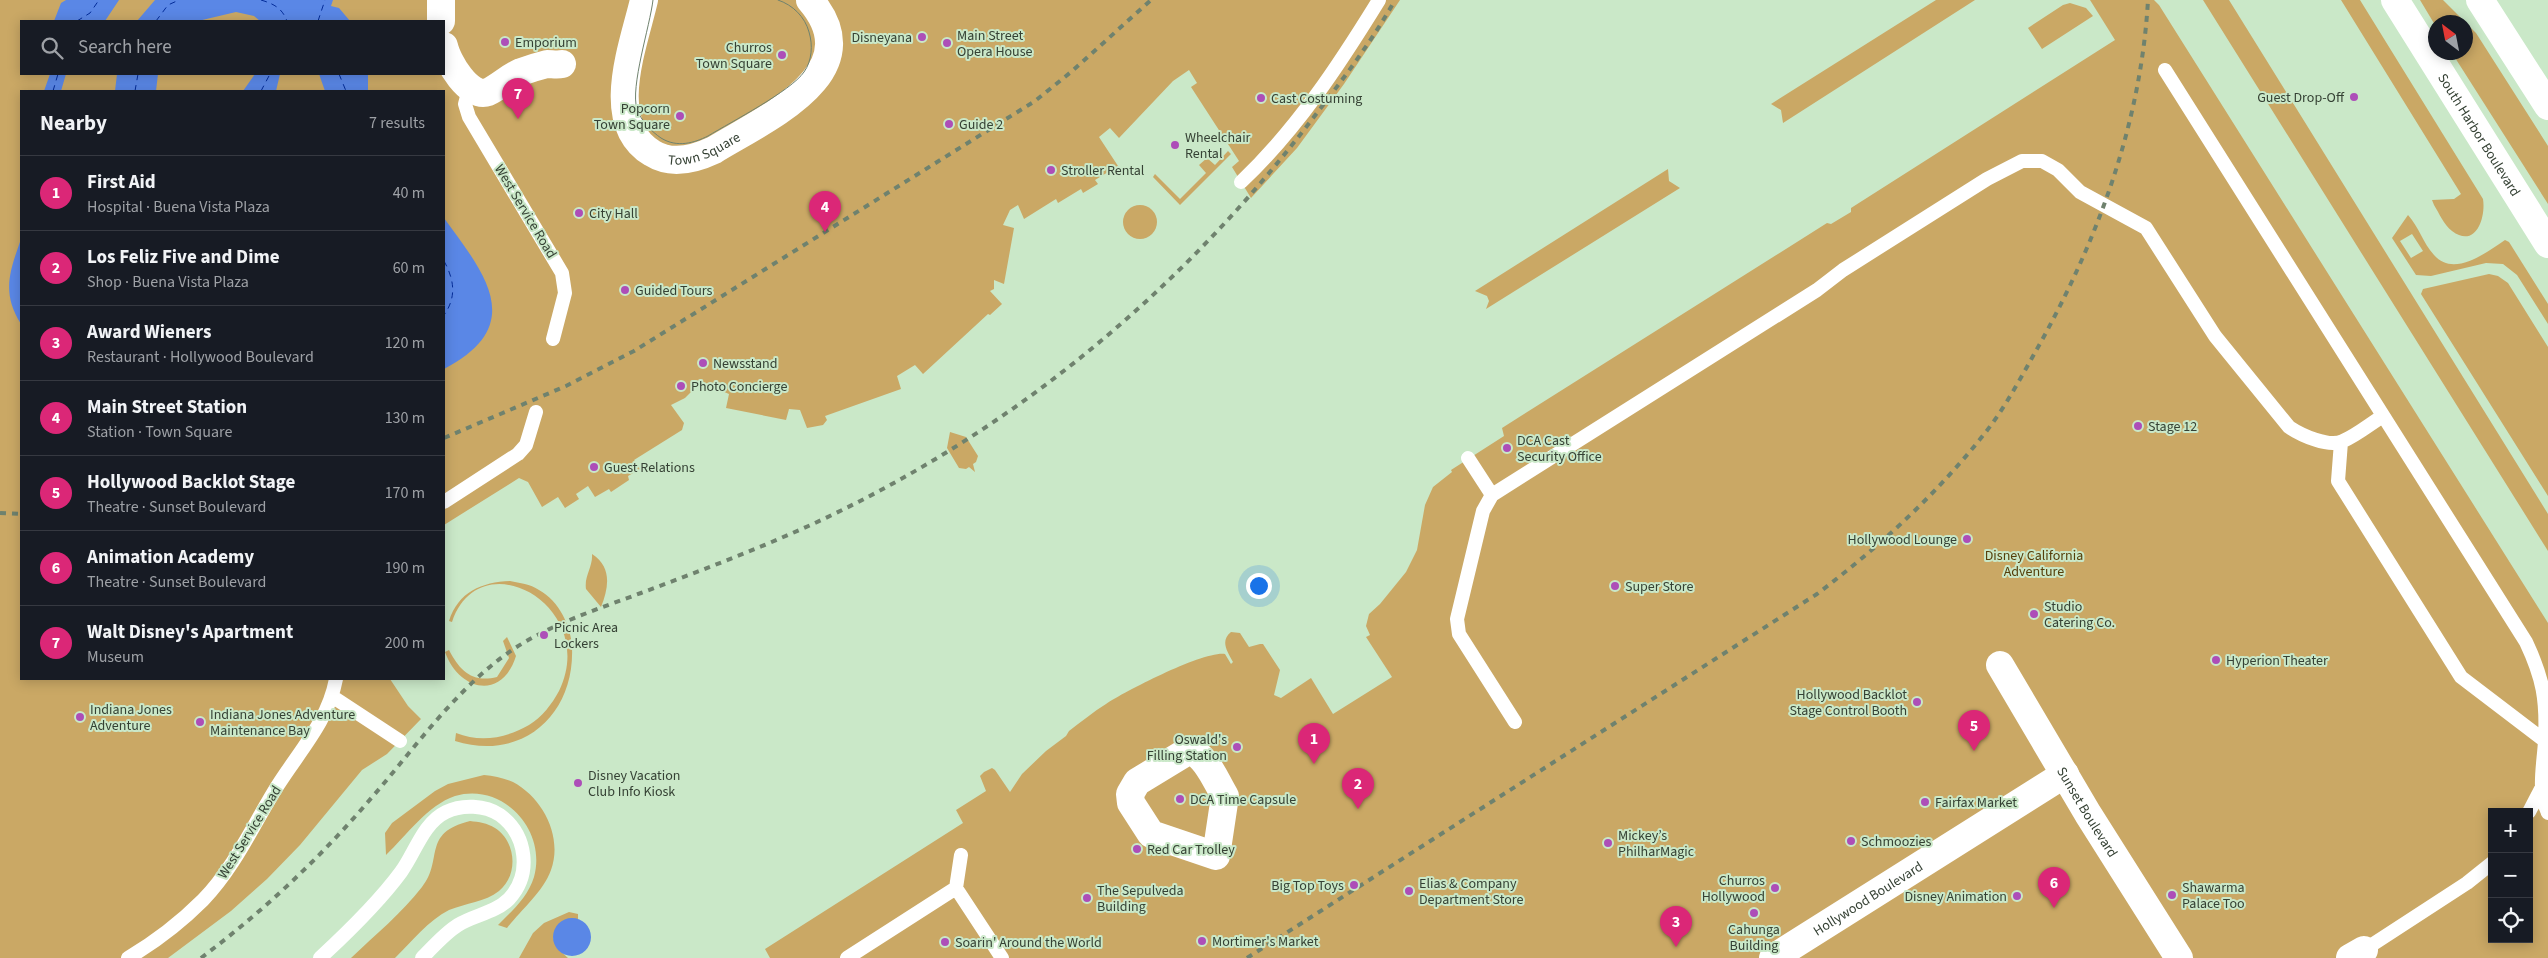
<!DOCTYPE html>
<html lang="en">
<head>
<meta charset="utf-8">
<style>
  body { margin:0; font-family:"Source Sans 3",sans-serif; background:#242831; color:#f1f3f6 }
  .controls { position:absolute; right:15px; bottom:15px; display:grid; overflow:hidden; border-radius:0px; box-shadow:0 2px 12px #0003 }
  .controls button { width:45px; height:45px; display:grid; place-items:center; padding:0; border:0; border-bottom:1px solid #363941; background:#171b24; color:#f1f3f6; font:25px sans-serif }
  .compass { position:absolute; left:2428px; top:15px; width:45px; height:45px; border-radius:50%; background:#171b24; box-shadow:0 2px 12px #0003; rotate:328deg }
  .you { position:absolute; left:1258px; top:585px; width:18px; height:18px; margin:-12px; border:4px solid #fff; border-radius:50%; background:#1a73e8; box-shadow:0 0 0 8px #1a73e833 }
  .badge { display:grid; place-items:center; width:32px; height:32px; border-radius:50%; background:#db2777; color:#fff; font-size:16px; font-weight:700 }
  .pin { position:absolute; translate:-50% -41px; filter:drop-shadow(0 1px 2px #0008) }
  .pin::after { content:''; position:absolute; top:26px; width:18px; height:15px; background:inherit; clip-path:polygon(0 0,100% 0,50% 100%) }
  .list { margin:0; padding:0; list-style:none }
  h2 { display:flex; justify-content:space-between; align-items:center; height:65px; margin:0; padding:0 20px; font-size:21px }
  h2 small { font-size:16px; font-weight:400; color:#9ea1a6 }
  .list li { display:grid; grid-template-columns:32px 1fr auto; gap:15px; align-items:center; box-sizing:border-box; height:75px; padding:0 20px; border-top:1px solid #363941 }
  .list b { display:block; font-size:19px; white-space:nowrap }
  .list p { margin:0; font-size:16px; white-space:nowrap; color:#9ea1a6 }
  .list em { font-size:16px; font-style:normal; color:#9ea1a6 }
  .icon { flex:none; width:28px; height:28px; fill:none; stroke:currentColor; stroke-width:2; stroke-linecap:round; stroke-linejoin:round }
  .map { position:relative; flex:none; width:2548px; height:958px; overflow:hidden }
  .search { position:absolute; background:#171b24; box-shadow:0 2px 12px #0003; left:20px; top:20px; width:425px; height:55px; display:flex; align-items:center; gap:12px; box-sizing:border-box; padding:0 18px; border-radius:0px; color:#9ea1a6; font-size:19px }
  .panel { position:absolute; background:#171b24; box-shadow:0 2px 12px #0003; left:20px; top:90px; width:425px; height:590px; border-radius:0px }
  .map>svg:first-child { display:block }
</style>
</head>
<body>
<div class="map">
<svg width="2548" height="958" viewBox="0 0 2548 958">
  <rect width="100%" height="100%" fill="#cae8c8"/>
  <path fill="#caa865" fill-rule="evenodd" d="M0,0H1400L1344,84L1297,148L1251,198L1232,167L1239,161L1191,87L1197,83L1189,70L1173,81L1119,138L1110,128L1099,137L1118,166L1095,180L1098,184L1083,193L1081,189L1058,203L1056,199L1024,219L1018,205L1010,210L1003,225L1014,228L1004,284L994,280V289L990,291L1002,304L990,315L988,314L923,374L915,365L897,376L901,389L825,416L827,420L823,425L807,428L800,410L789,409L786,420L726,408L729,394L701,382L685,398L671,405L684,423L682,430L634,460L640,469L628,476L629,480L611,492L609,489L595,497L588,486L576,494L579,499L565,508L558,497L542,507L528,482L519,478L444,525V91H21V679H390L408,706L421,719L387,754L362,770L300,845L267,879L231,911L168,958H0ZM21,21H444V74H21Z
    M1936,0H1975L1783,123L1781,110L1771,104Z
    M2090,0H2154L2159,5L2548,623V958H770L765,949L963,823L956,810L986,791L980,776L984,772L992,768L995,770L1010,792L1022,774L1046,751L1066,736L1069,731C1081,722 1093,712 1106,704C1126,691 1203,651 1225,654L1231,664L1233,662C1227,651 1220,641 1231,632L1240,633L1249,647L1260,644H1263L1280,670L1274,695L1281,698L1311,678L1333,714L1392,677L1366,637L1370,635L1366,626L1369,614L1380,604L1406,572L1417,550L1425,505L1433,487L1452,472L1451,470L1504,436L1502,428L1827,223L1831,224L1851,212V208L2115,40ZM2492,812H2529V939H2492Z
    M2203,0H2229L2548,514V551Z
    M2341,0H2360L2483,199C2486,217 2476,249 2452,231C2444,225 2439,213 2434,205L2432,200L2454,199L2461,194Z
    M2420,0H2443L2465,22H2436L2435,25Z
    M2070,3L2086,8L2093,16L2042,49L2028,28L2063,5Z
    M2466,23L2476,33L2548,146V204L2452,53L2466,52Z
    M1228,151L1231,154L1180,205L1153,177L1155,174L1180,199L1206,173L1199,165L1207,158L1215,165Z
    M1668,169L1669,181L1680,188L1486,309L1489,301L1487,296L1475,291Z
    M1123 222a17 17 0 1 1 34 0a17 17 0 1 1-34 0Z
    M2408,215C2419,227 2423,243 2434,255C2454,278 2487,252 2505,240L2509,242L2548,304V324L2517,275L2503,264L2486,263L2431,276L2416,275L2392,238ZM2412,234L2423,251L2411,258L2400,241Z
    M2489,274L2498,276L2508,283L2548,347V496L2421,294L2423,289Z
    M950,432L966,437L978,456L976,462L973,464L975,472L969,467L966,469L959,468L947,448Z
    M592,554C612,567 609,587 601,607L586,589C584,576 593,567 592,554Z
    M510,581C520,583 530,584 539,590C559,601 571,626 572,647C575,715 522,762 455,741L456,733C481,743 506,738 529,725C542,717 552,704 559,691C600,606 480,539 452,622L449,621C458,592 482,582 510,581Z
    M507,637L516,656C502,701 459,691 445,652L449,650C460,671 472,683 497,677L509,658L503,641Z
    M484,775C494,776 504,778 513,782C543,798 563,837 551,870C543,892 521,910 507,928L498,925C512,911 528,897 534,877C547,830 503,782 455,796C428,805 406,836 386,855L385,833L392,823L435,791L448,784Z
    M470,821C479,822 487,823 495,828C516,841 519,875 499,891C485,902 466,903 449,910C429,920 411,942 395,958H351C375,935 402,913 422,887C444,860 421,833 470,821Z
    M569,912L578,914V919L562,922L553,937L557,948L568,958H519L533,933L544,923Z"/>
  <path fill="#5a87e6" d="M66,0H119L105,21H54L61,3Z
    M155,0H333L331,6L339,8L350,21H260L254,16L236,12L198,21H137Z
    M50,74H66L61,91H44Z
    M117,74H158L156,91H115Z
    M255,74H280L276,91H243Z
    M319,74H368V91H325Z
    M444,218C485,274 528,325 444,369Z
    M21,239V324C1,292 10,271 21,239Z
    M553 937a19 19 0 1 1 38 0a19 19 0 1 1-38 0Z"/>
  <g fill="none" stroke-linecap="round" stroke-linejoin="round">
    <path stroke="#032c99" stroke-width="1" stroke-dasharray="6 5" stroke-linecap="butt" d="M261,0C274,4 282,8 287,21
      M77,21L90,13L99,0
      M156,21L168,5L179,0
      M318,21L325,0
      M339,74L346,91
      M53,91L58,74
      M135,91L138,74
      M261,91L270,74
      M444,261C454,279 457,297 444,315"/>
    <path stroke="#fff" stroke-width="14" d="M2165,70L2526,642C2543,678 2547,700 2545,740C2544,764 2537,790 2548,813
      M469,89L465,104L469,117L562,273L565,293L553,339
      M1241,182C1297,129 1339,65 1379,0
      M2341,442L2338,481L2461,677L2545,741
      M1468,458L1492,495
      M444,502L518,454L526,445L536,412
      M333,697L400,741
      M1515,722L1459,634L1457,619L1483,511L1492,495L1817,290L1843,270L1987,179L2022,161H2042L2058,170L2080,192L2146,228L2215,336L2289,427C2301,435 2329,448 2343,441C2357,435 2370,424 2383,416
      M2529,812L2542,787
      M961,855L956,888L1002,958
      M2364,950L2467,883L2492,863
      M128,958C155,942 181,922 203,900C235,867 254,823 278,785C301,749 328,721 336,679
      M320,958C347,933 379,902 401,872C415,853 423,823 446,812C462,804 485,805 500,815C527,835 532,874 509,899C495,913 474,915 458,925C445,933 433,947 422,958
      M847,958L956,888"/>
    <g stroke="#fff" stroke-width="28">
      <path id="s1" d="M644,0C634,44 602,123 652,153C671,165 695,159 714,150C764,119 873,73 810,0"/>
      <path d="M441,21V0"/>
      <path d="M444,46C447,61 469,99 488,92C499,87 509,77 521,72C529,69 539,66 547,64C552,64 557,65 562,64"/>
      <path id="s2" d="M2000,665L2088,814L2179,958"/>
      <path d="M1188,751C1206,753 1216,782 1225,796L1216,856L1151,834L1131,803L1130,794L1137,782Z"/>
      <path id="s3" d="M1773,958L2065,774"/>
      <path d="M2350,958L2364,950"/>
    </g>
    <g stroke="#fff" stroke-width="28">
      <path id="s4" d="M2395,0L2548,244"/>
      <path d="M2480,0L2548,106"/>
    </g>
    <path stroke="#6f826e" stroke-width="1" d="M653,0C650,26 630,87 637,109C641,121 652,132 661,138C677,148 694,143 708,136C731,122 791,91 804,72C812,61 813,45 809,32C805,17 793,5 778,0"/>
    <path stroke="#6f826e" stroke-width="4" stroke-dasharray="6 6" stroke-linecap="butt" d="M444,438L566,386L634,351L1035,101L1071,72L1151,0
      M0,513L21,514
      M201,958C262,912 317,861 367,803C413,751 454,690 512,650C551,624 598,609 641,593C700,571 758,549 815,523C1011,432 1179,293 1310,122C1340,83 1371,43 1395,0
      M1247,958L1817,594C1879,547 1937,494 1985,433C2005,408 2021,377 2037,349C2097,242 2141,124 2148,0"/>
  </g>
  <g fill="#ad4eb8" stroke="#cae8c8" stroke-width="2">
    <circle cx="922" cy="37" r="5"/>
    <circle cx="505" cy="42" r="5"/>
    <circle cx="947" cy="43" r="5"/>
    <circle cx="782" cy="55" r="5"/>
    <circle cx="2354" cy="97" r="5"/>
    <circle cx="1261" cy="98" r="5"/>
    <circle cx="680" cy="116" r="5"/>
    <circle cx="949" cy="124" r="5"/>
    <circle cx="1175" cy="145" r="5"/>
    <circle cx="1051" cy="170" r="5"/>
    <circle cx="579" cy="213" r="5"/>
    <circle cx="625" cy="290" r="5"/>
    <circle cx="703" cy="363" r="5"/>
    <circle cx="681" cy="386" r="5"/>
    <circle cx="2138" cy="426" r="5"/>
    <circle cx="1507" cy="448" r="5"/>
    <circle cx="594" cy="467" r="5"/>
    <circle cx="1967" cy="539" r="5"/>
    <circle cx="1615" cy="586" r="5"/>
    <circle cx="2034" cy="614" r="5"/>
    <circle cx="544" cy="635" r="5"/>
    <circle cx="2216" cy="660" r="5"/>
    <circle cx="1917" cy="702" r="5"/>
    <circle cx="80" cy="717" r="5"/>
    <circle cx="200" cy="722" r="5"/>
    <circle cx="1237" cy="747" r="5"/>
    <circle cx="578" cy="783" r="5"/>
    <circle cx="1180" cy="799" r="5"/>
    <circle cx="1925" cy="802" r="5"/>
    <circle cx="1851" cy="841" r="5"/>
    <circle cx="1608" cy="843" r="5"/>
    <circle cx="1137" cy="849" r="5"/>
    <circle cx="1354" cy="885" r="5"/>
    <circle cx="1775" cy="888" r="5"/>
    <circle cx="1409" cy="891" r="5"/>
    <circle cx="2172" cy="895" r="5"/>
    <circle cx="2017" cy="896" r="5"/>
    <circle cx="1087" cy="898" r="5"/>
    <circle cx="1754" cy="913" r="5"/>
    <circle cx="1202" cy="941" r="5"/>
    <circle cx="945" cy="942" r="5"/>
  </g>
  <g text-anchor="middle" stroke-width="4" stroke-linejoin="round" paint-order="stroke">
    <g font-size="14" fill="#354134" stroke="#cae8c8" text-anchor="start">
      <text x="957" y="40">Main Street<tspan x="957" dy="16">Opera House</tspan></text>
      <text x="912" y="42" text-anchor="end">Disneyana</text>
      <text x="515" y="47">Emporium</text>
      <text x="772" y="52" text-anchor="end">Churros<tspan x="772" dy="16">Town Square</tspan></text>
      <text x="2344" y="102" text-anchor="end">Guest Drop-Off</text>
      <text x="1271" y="103">Cast Costuming</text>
      <text x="670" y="113" text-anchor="end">Popcorn<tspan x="670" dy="16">Town Square</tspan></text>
      <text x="959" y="129">Guide 2</text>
      <text x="1185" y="142">Wheelchair<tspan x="1185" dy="16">Rental</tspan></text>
      <text x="1061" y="175">Stroller Rental</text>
      <text x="589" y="218">City Hall</text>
      <text x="635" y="295">Guided Tours</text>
      <text x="713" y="368">Newsstand</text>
      <text x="691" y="391">Photo Concierge</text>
      <text x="2148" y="431">Stage 12</text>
      <text x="1517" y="445">DCA Cast<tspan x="1517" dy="16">Security Office</tspan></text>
      <text x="604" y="472">Guest Relations</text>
      <text x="1957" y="544" text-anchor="end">Hollywood Lounge</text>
      <text x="1625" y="591">Super Store</text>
      <text x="2044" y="611">Studio<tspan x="2044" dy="16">Catering Co.</tspan></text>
      <text x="554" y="632">Picnic Area<tspan x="554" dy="16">Lockers</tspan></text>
      <text x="2226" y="665">Hyperion Theater</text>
      <text x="1907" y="699" text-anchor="end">Hollywood Backlot<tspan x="1907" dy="16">Stage Control Booth</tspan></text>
      <text x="90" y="714">Indiana Jones<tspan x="90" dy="16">Adventure</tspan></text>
      <text x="210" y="719">Indiana Jones Adventure<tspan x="210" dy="16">Maintenance Bay</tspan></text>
      <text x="1227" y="744" text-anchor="end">Oswald's<tspan x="1227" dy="16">Filling Station</tspan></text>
      <text x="588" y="780">Disney Vacation<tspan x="588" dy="16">Club Info Kiosk</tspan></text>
      <text x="1190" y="804">DCA Time Capsule</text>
      <text x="1935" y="807">Fairfax Market</text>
      <text x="1618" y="840">Mickey’s<tspan x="1618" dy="16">PhilharMagic</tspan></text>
      <text x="1861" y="846">Schmoozies</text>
      <text x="1147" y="854">Red Car Trolley</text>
      <text x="1765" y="885" text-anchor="end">Churros<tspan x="1765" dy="16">Hollywood</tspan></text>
      <text x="1419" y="888">Elias &amp; Company<tspan x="1419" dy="16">Department Store</tspan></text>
      <text x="1344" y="890" text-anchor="end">Big Top Toys</text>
      <text x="2182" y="892">Shawarma<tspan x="2182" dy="16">Palace Too</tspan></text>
      <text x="1097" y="895">The Sepulveda<tspan x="1097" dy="16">Building</tspan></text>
      <text x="2007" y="901" text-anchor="end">Disney Animation</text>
      <text x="1754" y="934" text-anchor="middle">Cahunga<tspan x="1754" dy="16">Building</tspan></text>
      <text x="1212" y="946">Mortimer's Market</text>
      <text x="955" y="947">Soarin' Around the World</text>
    </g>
    <g font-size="14" fill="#354134" stroke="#cae8c8">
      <text dy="5" stroke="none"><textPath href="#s4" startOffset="159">South Harbor Boulevard</textPath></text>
      <text dy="5" stroke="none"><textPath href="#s1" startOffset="220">Town Square</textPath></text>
      <text transform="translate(526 211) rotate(59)" y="5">West Service Road</text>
      <text dy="5" stroke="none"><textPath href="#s2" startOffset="171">Sunset Boulevard</textPath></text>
      <text transform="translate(249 832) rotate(-58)" y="5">West Service Road</text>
      <text dy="5" stroke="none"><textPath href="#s3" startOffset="112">Hollywood Boulevard</textPath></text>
    </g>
    <g font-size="14" fill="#553e09" stroke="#cae8c8">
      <text x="2034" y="560">Disney California<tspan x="2034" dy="16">Adventure</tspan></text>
    </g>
  </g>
</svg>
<div class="controls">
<button>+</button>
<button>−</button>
<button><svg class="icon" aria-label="locate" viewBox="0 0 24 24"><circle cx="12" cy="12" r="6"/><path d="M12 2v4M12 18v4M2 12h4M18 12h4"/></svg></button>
</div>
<svg class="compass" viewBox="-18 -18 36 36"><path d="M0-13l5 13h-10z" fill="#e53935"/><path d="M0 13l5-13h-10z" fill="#9ea1a6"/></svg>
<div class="you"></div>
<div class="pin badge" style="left:1314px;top:764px">1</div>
<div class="pin badge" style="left:1358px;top:809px">2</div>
<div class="pin badge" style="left:1676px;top:947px">3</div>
<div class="pin badge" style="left:825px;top:232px">4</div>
<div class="pin badge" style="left:1974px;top:751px">5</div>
<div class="pin badge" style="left:2054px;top:908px">6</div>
<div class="pin badge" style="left:518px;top:119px">7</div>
<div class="search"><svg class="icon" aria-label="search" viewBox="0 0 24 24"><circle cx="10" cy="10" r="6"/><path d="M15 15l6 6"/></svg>Search here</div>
<section class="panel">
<h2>Nearby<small>7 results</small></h2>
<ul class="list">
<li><span class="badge">1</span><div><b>First Aid</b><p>Hospital · Buena Vista Plaza</p></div><em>40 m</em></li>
<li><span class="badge">2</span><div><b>Los Feliz Five and Dime</b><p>Shop · Buena Vista Plaza</p></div><em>60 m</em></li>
<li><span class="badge">3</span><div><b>Award Wieners</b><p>Restaurant · Hollywood Boulevard</p></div><em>120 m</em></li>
<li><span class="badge">4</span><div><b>Main Street Station</b><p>Station · Town Square</p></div><em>130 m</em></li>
<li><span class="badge">5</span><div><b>Hollywood Backlot Stage</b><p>Theatre · Sunset Boulevard</p></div><em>170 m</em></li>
<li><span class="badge">6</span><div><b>Animation Academy</b><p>Theatre · Sunset Boulevard</p></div><em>190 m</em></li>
<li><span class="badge">7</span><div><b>Walt Disney's Apartment</b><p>Museum</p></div><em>200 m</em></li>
</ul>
</section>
</div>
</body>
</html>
